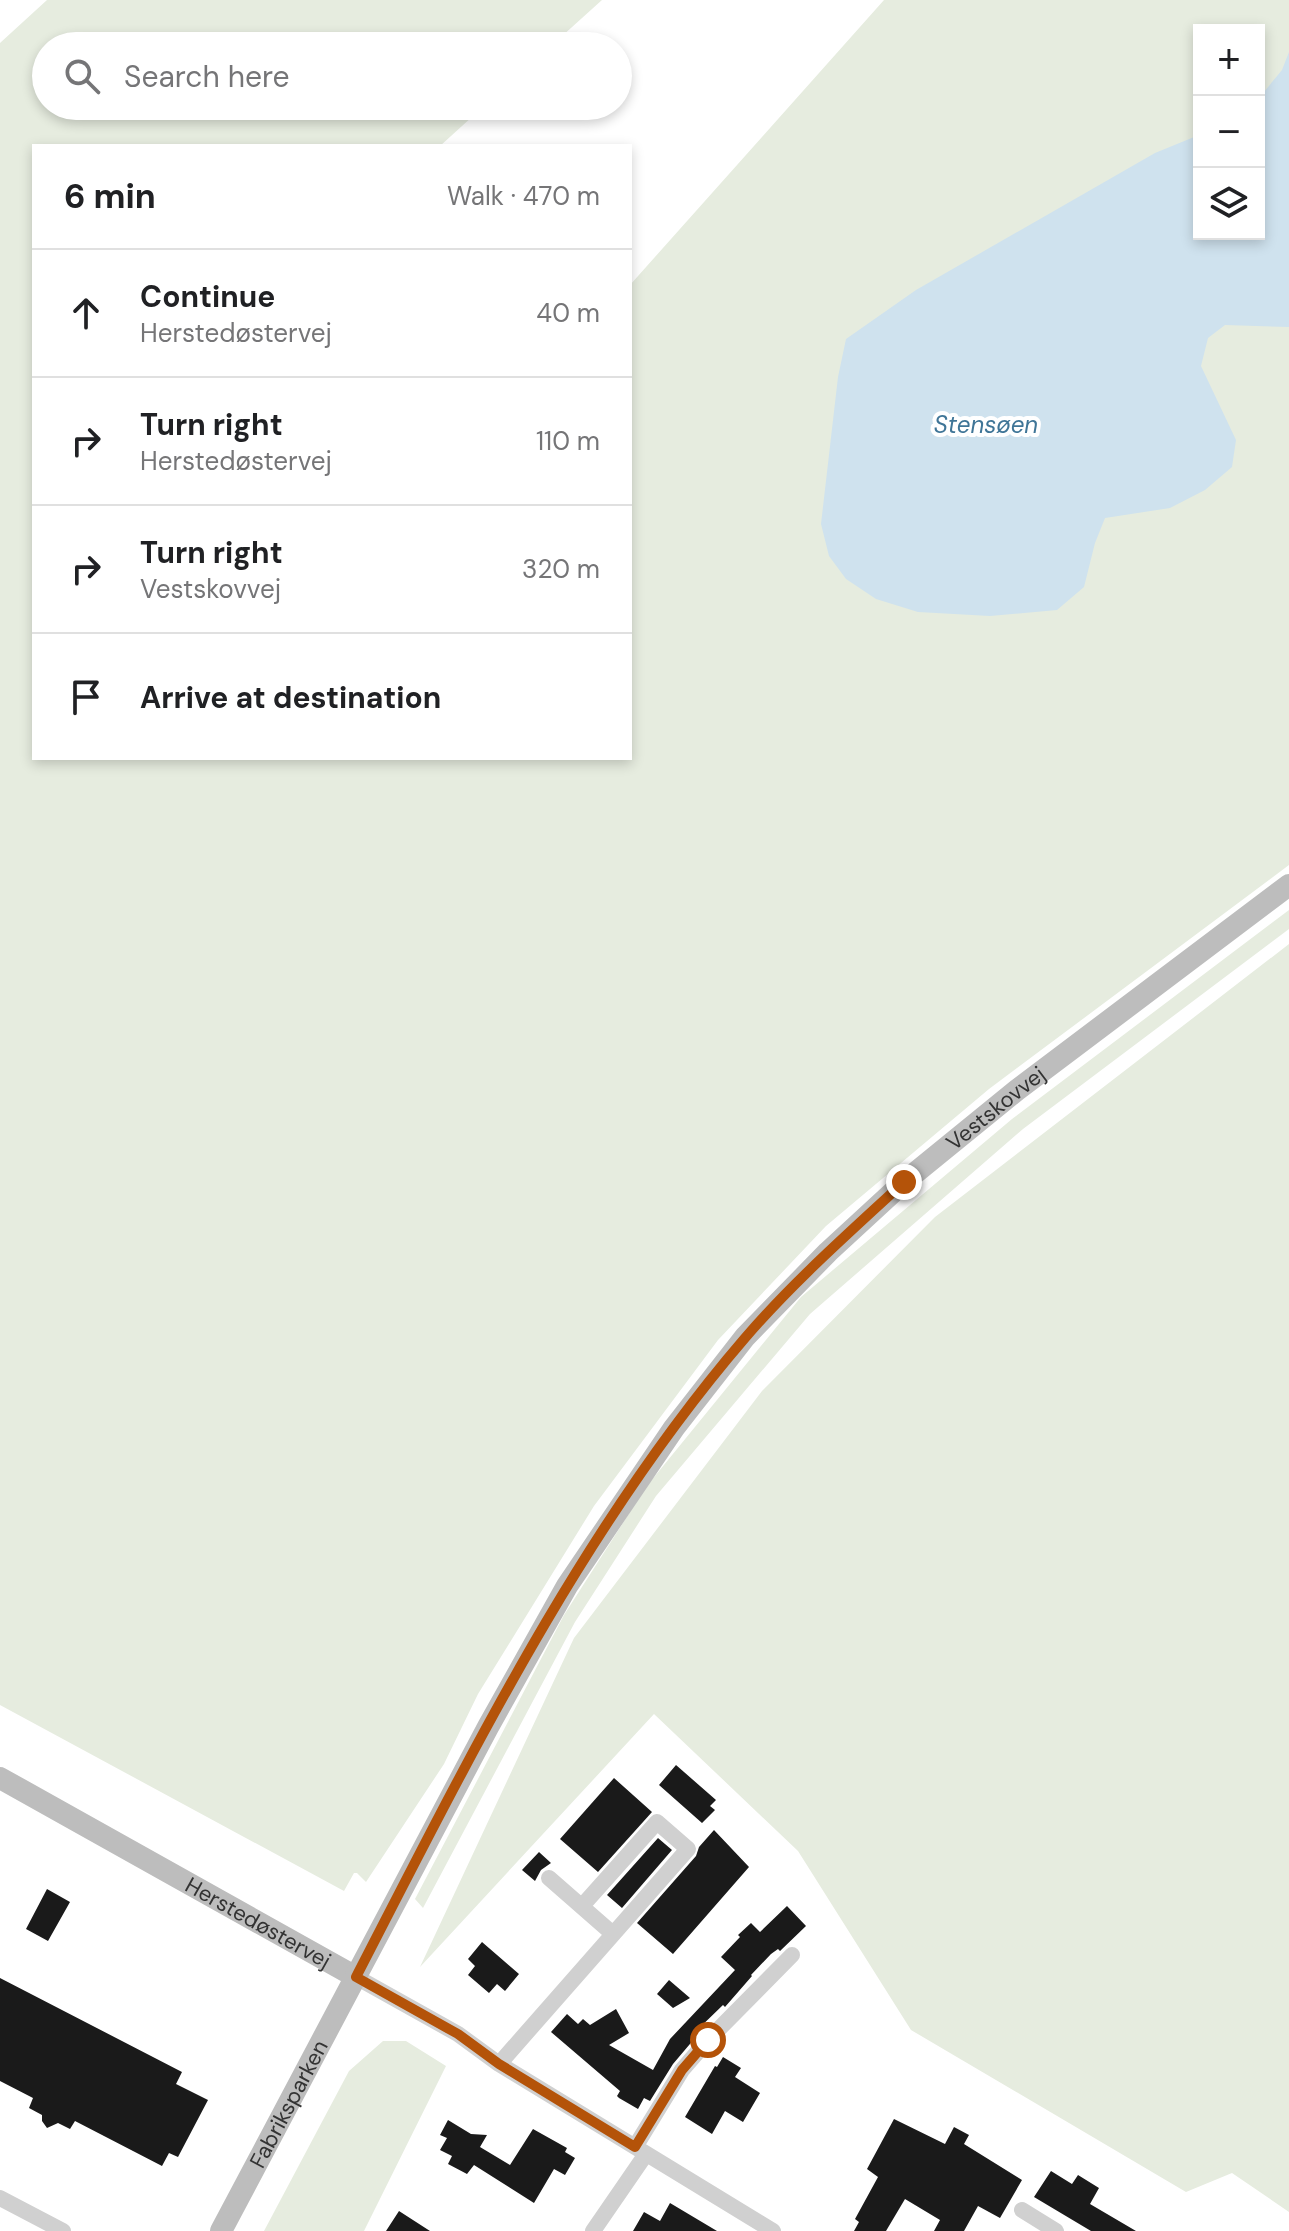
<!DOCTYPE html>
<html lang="en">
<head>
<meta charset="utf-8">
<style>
  body { margin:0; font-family:"DM Sans",sans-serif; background:#f6f6f6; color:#202124 }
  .controls { position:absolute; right:24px; top:24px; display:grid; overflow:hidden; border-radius:0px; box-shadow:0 4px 12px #0003 }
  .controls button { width:72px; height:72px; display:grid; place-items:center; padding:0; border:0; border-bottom:2px solid #e0e0e0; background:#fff; color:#202124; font:40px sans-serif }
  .stop { position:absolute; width:24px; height:24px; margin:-18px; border:6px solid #b45309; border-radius:50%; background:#fff }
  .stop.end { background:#b45309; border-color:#fff; box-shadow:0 2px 8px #0008 }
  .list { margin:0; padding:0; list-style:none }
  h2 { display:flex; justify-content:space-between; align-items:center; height:104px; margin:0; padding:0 32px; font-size:34px }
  h2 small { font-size:26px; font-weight:400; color:#757577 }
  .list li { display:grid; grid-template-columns:52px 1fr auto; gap:24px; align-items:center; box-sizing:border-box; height:128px; padding:0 32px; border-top:2px solid #e0e0e0 }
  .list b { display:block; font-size:30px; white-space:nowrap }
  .list p { margin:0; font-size:26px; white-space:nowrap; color:#757577 }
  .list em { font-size:26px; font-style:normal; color:#757577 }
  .icon { flex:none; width:44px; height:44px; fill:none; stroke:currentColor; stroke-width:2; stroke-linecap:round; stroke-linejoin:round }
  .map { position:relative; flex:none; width:1289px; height:2231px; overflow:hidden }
  .search { position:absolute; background:#fff; box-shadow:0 4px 12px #0003; left:32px; top:32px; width:600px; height:88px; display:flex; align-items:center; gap:20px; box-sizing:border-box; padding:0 28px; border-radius:44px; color:#757577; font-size:30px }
  .panel { position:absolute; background:#fff; box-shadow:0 4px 12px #0003; left:32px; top:144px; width:600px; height:616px; border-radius:0px }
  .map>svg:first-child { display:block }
</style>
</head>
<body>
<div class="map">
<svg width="1289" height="2231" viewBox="0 0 1289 2231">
  <rect width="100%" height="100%" fill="#fff"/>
  <path fill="#e6ecdf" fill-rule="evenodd" d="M47,0H602L551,46H46V106H484L440,146H34V758H630V285L884,0H1289V865L989,1089L826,1226L718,1340L594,1506L478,1694L444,1764L366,1882L357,1873H354L344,1891L0,1705V43ZM1199,30H1259V234H1199Z
    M1289,910V929L1023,1129L810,1314L656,1496L575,1622L423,1908L415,1899L564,1615L646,1487L801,1297L1012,1119Z
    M1289,944V2212L1232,2173L1186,2192L911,2030L798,1851L654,1714L420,1967L574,1638L762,1391L935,1217Z
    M383,2041H406L446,2066L364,2231H264L349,2071Z"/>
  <path fill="#cfe2ee" d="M1289,52V327L1225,325L1208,338L1201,366L1236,440L1232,467L1205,490L1170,508L1105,518L1095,543L1084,587L1057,610L990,616L918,612L876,599L846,579L829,556L821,524L838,377L846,339L916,290L1155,153L1199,135V234H1259V98L1282,70Z"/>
  <path fill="#1a1a1a" d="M676,1765L716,1800L710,1806L715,1810L702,1823L659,1785Z
    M614,1778L652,1812L598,1872L560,1839Z
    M714,1830L749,1867L673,1954L637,1923L696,1856L699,1847Z
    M658,1838L672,1850L622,1908L607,1895Z
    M539,1852L551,1863L541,1870L535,1881L522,1870Z
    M47,1889L70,1902L48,1941L26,1929Z
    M787,1906L806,1926L780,1951L778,1949L771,1954L751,1975L752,1976L725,2007L723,2005L692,2035L695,2038L673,2064L650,2101L644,2098L638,2109L619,2098L617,2096L620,2091L551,2032L567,2014L578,2024L583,2019L590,2025L616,2009L629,2033L609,2045L653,2070L670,2039L735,1970L721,1957L740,1937L738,1935L751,1923L760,1932Z
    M482,1942L519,1974L505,1991L497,1984L489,1993L468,1975L475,1966L468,1959Z
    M0,1978L182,2072L176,2084L208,2100L178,2157L169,2153L162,2166L75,2121L70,2129L58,2123L47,2128L42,2121V2115L29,2108L33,2098L0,2081Z
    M669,1980L690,1998L673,2008L657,1994Z
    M723,2057L741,2068L735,2077L760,2093L743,2122L725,2111L712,2134L685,2117L715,2066L717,2067Z
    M894,2119L945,2144L954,2127L969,2135L964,2144L1022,2180L1000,2218L978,2206L964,2231H934L940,2220L905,2199L886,2231H854L859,2222L855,2219L878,2177L867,2169Z
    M448,2120L471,2134L487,2135L480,2147L510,2165L533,2129L567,2148L565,2152L575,2158L565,2175L554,2169L534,2203L474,2165L467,2174L448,2164L452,2156L440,2150L447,2138L440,2135Z
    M1051,2171L1072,2184L1078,2175L1099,2188L1090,2204L1136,2231H1091L1034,2197Z
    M670,2203L717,2231H633L644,2212L660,2221Z
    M399,2211L430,2231H386Z"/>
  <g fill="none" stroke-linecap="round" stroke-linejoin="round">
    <path stroke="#d0d0d0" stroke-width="16" d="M549,1878L613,1934
      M356,1977L458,2034L499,2064L773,2231
      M499,2064L688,1849L657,1822L582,1906
      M635,2147L682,2070L708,2040L792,1955
      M0,2198L63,2231
      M1022,2210L1056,2231
      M593,2231L646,2154"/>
    <g stroke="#bdbdbd" stroke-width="22">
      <path id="s1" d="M0,1778L356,1977"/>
      <path id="s2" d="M221,2231L488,1727L567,1586L674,1428L745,1337L828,1252L904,1182L1017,1090L1289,885"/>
    </g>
  </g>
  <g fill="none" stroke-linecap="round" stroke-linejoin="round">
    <path stroke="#b45309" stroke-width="10" d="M708,2040L682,2070L635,2147L499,2064L458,2034L356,1977C469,1758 583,1526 745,1338C793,1282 850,1232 904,1182"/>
  </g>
  <g text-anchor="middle" stroke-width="8" stroke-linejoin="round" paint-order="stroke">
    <g font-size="22" fill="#333" stroke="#fff">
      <text dy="8" stroke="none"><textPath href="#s2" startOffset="1378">Vestskovvej</textPath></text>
      <text dy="8" stroke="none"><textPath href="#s1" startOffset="296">Herstedøstervej</textPath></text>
      <text dy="8" stroke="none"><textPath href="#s2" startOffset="144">Fabriksparken</textPath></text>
    </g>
    <g font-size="24" font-style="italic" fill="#3f7597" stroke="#fff">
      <text x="986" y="433">Stensøen</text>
    </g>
  </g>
</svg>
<div class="controls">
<button>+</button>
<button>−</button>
<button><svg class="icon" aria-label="layers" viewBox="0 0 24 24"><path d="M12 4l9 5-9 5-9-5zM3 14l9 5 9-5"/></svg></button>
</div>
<div class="stop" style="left:708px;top:2040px"></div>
<div class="stop end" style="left:904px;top:1182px"></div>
<div class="search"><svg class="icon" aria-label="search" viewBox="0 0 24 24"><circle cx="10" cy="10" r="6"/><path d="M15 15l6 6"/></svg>Search here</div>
<section class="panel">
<h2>6 min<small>Walk · 470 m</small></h2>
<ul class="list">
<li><svg class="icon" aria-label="ahead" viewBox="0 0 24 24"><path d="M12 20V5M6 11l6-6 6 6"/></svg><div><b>Continue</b><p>Herstedøstervej</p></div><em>40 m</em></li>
<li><svg class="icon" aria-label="right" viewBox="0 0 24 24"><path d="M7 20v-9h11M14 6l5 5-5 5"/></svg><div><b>Turn right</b><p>Herstedøstervej</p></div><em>110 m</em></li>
<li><svg class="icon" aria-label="right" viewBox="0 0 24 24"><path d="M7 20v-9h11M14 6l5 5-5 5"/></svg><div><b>Turn right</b><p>Vestskovvej</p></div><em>320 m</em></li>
<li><svg class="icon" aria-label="arrive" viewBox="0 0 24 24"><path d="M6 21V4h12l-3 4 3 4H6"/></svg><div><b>Arrive at destination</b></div></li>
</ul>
</section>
</div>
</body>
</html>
